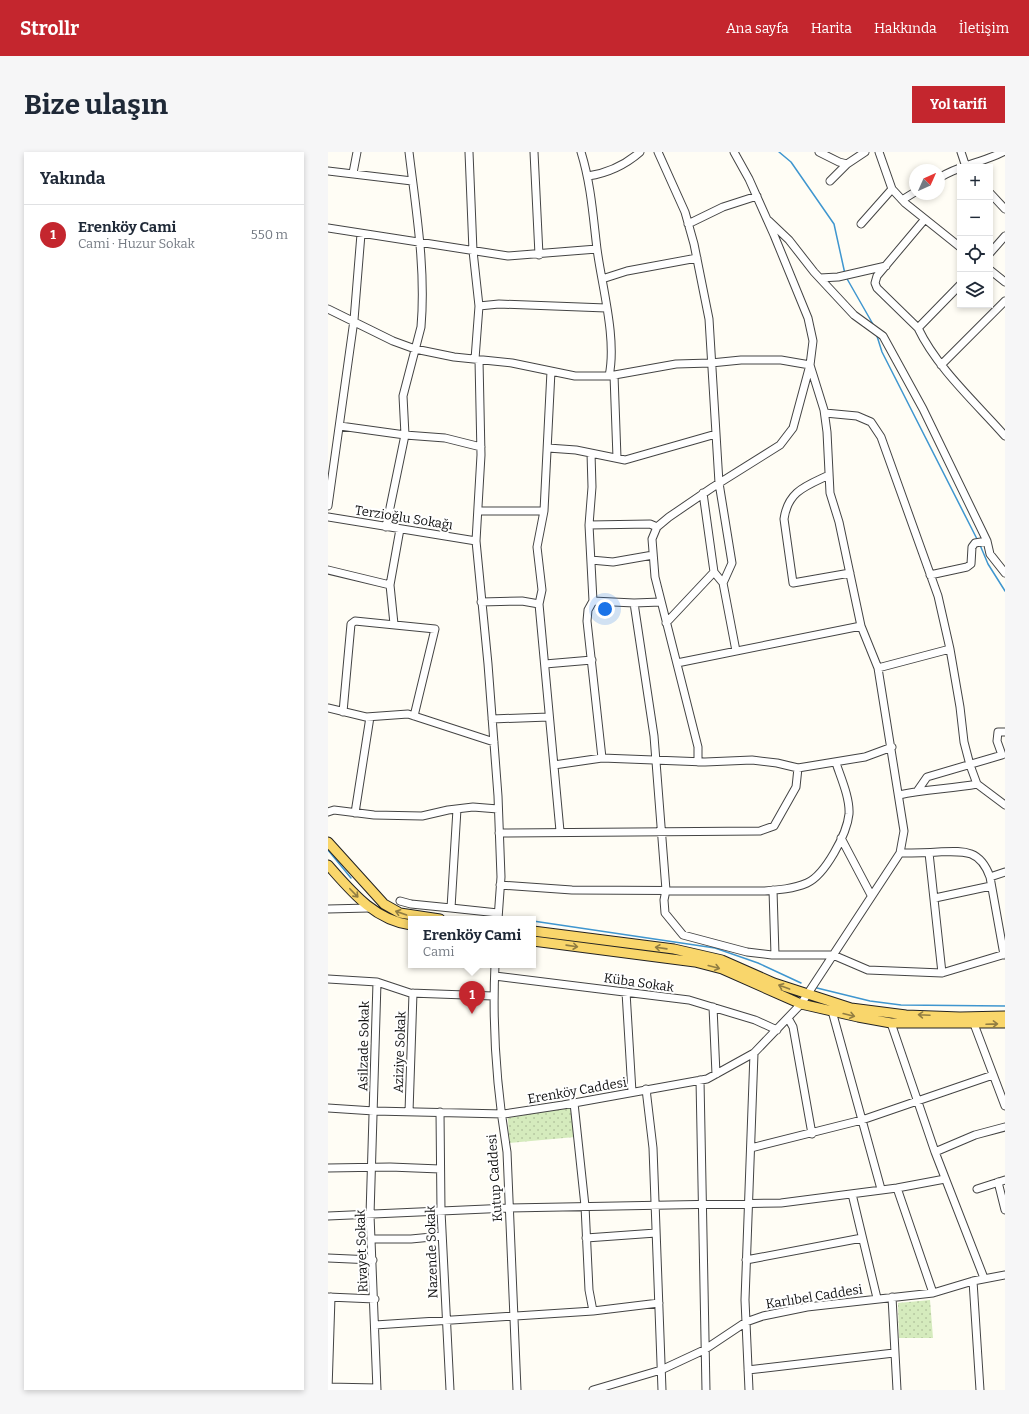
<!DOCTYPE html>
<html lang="tr">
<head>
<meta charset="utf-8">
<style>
  body { margin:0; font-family:Bitter,serif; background:#f6f6f7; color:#1f2937 }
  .controls { position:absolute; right:12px; top:12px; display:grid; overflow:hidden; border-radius:0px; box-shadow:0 2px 6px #0003 }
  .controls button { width:36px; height:36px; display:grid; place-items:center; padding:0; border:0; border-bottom:1px solid #e0e1e3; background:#fff; color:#1f2937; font:20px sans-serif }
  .compass { position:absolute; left:581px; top:12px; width:36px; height:36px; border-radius:50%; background:#fff; box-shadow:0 2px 6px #0003; rotate:45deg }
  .you { position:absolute; left:277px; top:457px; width:14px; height:14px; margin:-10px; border:3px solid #fff; border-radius:50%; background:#1a73e8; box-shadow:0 0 0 6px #1a73e833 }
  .badge { display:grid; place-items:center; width:26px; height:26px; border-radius:50%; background:#c4262e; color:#fff; font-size:13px; font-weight:700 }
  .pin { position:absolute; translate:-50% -33px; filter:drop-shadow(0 1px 2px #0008) }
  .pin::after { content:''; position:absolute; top:21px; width:14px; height:12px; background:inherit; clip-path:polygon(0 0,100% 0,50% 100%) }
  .popup { position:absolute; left:80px; top:764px; width:128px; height:52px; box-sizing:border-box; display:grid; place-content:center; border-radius:0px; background:#fff; filter:drop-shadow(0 1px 3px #0005); font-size:13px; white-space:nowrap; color:#747a83 }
  .popup b { font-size:15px; color:#1f2937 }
  .popup::after { content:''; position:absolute; left:50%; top:100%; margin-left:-8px; border:8px solid transparent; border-top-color:#fff }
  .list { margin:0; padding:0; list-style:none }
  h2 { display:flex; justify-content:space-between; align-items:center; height:52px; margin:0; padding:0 16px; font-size:17px }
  h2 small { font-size:13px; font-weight:400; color:#747a83 }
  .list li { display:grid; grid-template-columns:26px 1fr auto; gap:12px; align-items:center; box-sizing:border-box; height:60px; padding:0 16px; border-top:1px solid #e0e1e3 }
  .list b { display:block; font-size:15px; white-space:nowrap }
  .list p { margin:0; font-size:13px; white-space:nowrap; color:#747a83 }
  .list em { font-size:13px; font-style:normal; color:#747a83 }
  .icon { flex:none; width:22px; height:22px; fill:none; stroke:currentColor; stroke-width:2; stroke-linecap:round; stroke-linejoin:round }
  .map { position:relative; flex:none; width:677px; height:1238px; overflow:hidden; border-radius:0px }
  header { display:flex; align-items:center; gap:24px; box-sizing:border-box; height:56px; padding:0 20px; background:#c4262e; color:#fff }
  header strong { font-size:19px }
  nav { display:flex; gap:22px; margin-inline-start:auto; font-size:14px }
  .intro { display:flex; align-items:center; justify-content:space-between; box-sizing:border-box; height:96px; padding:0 24px }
  h1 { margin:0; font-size:28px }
  .button { padding:10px 18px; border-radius:0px; background:#c4262e; color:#fff; font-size:14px; font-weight:700 }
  main { display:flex; gap:24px; padding:0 24px }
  aside { flex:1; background:#fff; border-radius:0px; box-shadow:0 2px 6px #0003 }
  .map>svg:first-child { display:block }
</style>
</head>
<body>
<header>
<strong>Strollr</strong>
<nav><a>Ana sayfa</a><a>Harita</a><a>Hakkında</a><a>İletişim</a></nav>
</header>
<div class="intro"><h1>Bize ulaşın</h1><a class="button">Yol tarifi</a></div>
<main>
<aside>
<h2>Yakında<small></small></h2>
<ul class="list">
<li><span class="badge">1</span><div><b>Erenköy Cami</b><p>Cami · Huzur Sokak</p></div><em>550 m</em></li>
</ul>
</aside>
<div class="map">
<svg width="677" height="1238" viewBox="0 0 677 1238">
  <defs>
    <pattern id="park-dots" width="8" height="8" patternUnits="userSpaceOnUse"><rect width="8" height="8" fill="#d5ebbd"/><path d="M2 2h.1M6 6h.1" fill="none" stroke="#b6c8a1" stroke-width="1.8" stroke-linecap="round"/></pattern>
  </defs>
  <rect width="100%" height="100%" fill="#fffdf5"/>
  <path fill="url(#park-dots)" d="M242,955L247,985L181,991L180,966Z
    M602,1148L605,1186H571L570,1151Z"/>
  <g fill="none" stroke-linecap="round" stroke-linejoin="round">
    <path stroke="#3f96cf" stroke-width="1.5" d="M451,0L463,10L506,72L517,122
      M518,125L546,174
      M548,181L554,200L649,387
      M652,393L660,412L677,439
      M0,698L23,726
      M176,765L188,767
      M205,769L387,796L430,811L473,831
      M489,836L542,849L573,853L677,854"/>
    <defs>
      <path id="minor" d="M141,0L145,99L151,154L147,207
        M206,0L211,103
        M253,0C263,32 265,64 269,97C274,135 289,187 281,224
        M330,0L357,60L366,92L381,167L391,331L404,411L395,431
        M491,0L511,10L519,12L537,0
        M551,0L564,37L577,51L632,95
        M633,0L638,15
        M0,19L84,29
        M25,21L29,0
        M260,24C280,21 297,13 312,0
        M611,26C631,13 654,11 675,0
        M502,29L519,12
        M662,41L677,57
        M574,48L587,40
        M597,67L549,124L547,131L549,136L590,176L632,133
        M441,69L461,88L486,120L526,163L555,184L595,257L659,389L662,402L677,421
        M360,72L395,55L429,44
        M533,72L564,37
        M0,76L180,104L269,97
        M662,101L677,84
        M662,118L677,130
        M492,126L510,125L558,114
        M274,127L299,119L369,106
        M151,154L171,152L278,156
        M0,157L65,189L87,197L126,205L184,211L247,224H281L348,212L383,211L413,208H453L482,213L496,258L499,280L502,341L511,370L533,474L550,516L576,679L572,701L473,852L426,901L379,927L235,953L176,962L46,959L0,956
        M590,176C609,216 648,251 677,284
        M151,208L153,303L148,389L160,512L170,644L173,725L170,767
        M613,213L677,149
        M223,219L216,359L209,395L214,438L211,452L232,679
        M286,223L289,306
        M497,261L529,264L543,270L553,285L610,444L622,497L550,516
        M12,274L77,283L117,286L153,295
        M220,296L248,298L297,308L388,282
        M263,301L264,335L261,373L265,449L260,458L259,469L274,606
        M501,323C478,334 460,339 456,367L465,431L522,421
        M375,341L386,420L395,431L408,499
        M0,354L26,168L33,82
        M150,359H216
        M0,365L148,389
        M261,373L322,372L329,375
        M58,375L77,283L75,244L93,175C98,117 88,58 81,0
        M263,408L285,410L325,403
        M0,418L62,433
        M602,423L639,415L643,412L644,395L647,391L659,389
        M265,449L306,451L333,450
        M153,450L194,449L211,452
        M306,451L326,584L338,738L336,748L337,761L355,783L419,800L444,803H505L540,818L614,821L677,802
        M338,471L386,420
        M66,472L62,433L72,377
        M622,497L632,555L636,590L642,613L649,632L677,653
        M349,511L533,474
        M217,512L264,508
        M0,556L38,565L80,562L166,590
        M15,560L23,472L27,469L107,477L86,564
        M164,567L221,565
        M370,610V595L327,425L324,387L329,375L341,365L385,335L452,293L465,276L482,213L485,189L480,166L446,83L421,27L406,0
        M226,613L274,606L377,610L424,608L449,611L470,616L537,605L564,595
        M590,638L599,625L674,603L669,589L670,580H677
        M571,643C597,637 623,637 649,632
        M0,660L6,658L46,663L94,664L120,658L145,655L170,657
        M27,661L42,565
        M171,681L432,679L446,674L468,635L470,616
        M513,686L543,743
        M572,701C585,701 597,701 610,700C636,699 652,697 662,725L676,803
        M601,701L614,821
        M662,725L677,720
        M172,733L244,738L436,739C450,738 465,737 479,731C497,723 519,682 521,662C522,646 513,626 508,611
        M445,738L447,803
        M607,746L663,734
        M72,749L83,752L123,756L129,657
        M123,756L170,761
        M0,757L41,756
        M167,813C164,875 169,939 179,1000L189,1238
        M167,824L361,848L427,868L449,878
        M0,827L49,830L82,841L165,844
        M49,830L42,1063L49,1238
        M298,840L304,940
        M385,855L388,922
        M504,859L553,1037
        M460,866L465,875L484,982
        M563,871L607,1000L656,1126
        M646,872L677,954
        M372,928L378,1238
        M318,937L325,996L334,1238
        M246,951L257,1054L261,1138L265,1159
        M81,960L85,841
        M112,960L113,1059L122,1238
        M423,996L534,968L665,923
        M607,1000L647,983L677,975
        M0,1016L62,1015L112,1017
        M670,1030L677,1058
        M569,1036L605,1141
        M649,1037L677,1028
        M524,1042L549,1146
        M0,1064L181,1056L453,1051L569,1036L617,1027
        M258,1086L328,1081
        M44,1087H83L114,1084
        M0,1106L45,1108
        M418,1108L534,1086
        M645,1129L652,1238
        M0,1145L47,1147
        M564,1145L569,1238
        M47,1173L265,1159L331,1151
        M420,1218L566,1201
        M0,1235L49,1236
        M0,1238L3,1145
        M265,1238L333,1218L376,1198L418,1170L435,1164L479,1155L605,1141L645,1129L677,1123
        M421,1238L417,1148L426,901"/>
      <path id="major" d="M0,690L56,752L72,761L112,767
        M0,713C23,739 46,768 83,773
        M205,779L346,797L394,808L446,831L523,856L578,863L632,865L677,864
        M205,789L367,810L394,817L473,852L530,865L563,871H677"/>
    </defs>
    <use href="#minor" stroke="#444" stroke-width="9"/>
    <use href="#major" stroke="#222" stroke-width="11"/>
    <use href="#minor" stroke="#fff" stroke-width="7"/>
    <use href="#major" stroke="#f9d66b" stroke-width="9"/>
  </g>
  <defs><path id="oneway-shaft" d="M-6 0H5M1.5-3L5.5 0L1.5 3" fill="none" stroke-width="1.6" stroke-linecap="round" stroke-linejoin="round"/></defs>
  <g stroke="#917d42">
    <use href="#oneway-shaft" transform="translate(26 741) rotate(46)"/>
    <use href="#oneway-shaft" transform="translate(73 761) rotate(-161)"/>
    <use href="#oneway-shaft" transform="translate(244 794) rotate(8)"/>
    <use href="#oneway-shaft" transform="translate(333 796) rotate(-172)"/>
    <use href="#oneway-shaft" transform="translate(386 815) rotate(15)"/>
    <use href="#oneway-shaft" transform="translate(456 835) rotate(-160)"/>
    <use href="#oneway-shaft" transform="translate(521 863) rotate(14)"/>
    <use href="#oneway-shaft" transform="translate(596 863) rotate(-177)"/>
    <use href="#oneway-shaft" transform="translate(664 872) rotate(-2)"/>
  </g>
  <g text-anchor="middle" stroke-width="4" stroke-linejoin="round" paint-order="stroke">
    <g font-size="13" fill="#111" stroke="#fff">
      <text transform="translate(76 365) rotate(9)" y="5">Terzioğlu Sokağı</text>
      <text transform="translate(311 830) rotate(8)" y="5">Küba Sokak</text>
      <text transform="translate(35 894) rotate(-89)" y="5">Asilzade Sokak</text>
      <text transform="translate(71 900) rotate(-88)" y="5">Aziziye Sokak</text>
      <text transform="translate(249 938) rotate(-10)" y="5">Erenköy Caddesi</text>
      <text transform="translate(166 1026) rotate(-94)" y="5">Kutup Caddesi</text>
      <text transform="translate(33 1099) rotate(-92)" y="5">Rivayet Sokak</text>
      <text transform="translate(103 1100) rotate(-92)" y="5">Nazende Sokak</text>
      <text transform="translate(486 1144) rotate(-9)" y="5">Karlıbel Caddesi</text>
    </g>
  </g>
</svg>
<div class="controls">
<button>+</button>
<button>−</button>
<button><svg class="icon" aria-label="locate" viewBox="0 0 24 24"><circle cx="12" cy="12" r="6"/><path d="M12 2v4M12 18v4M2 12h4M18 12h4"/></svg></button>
<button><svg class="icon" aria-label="layers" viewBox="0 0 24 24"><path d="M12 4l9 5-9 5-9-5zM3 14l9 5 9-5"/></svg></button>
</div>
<svg class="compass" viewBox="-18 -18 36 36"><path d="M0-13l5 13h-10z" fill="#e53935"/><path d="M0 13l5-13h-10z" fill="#747a83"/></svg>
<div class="you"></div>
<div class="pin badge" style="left:144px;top:862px">1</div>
<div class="popup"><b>Erenköy Cami</b>Cami</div>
</div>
</main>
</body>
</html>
